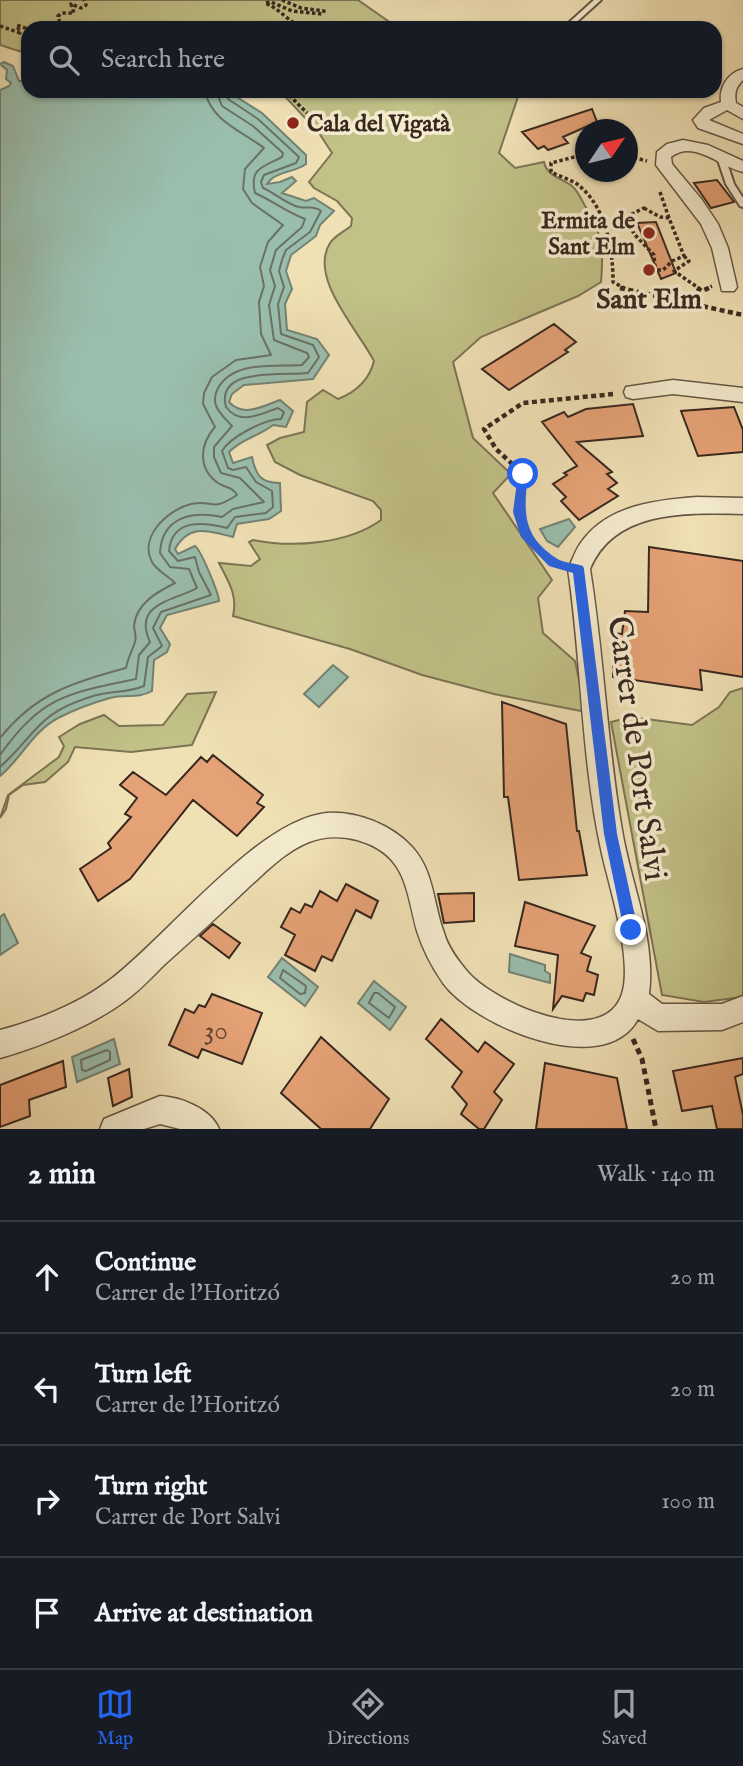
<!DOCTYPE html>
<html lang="en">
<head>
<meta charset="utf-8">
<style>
  body { margin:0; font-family:"IM FELL English",serif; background:#242831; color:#f1f3f6 }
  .compass { position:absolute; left:575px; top:119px; width:63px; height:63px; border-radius:50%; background:#171b24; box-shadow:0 2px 5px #0004; rotate:55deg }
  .stop { position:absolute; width:21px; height:21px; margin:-16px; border:5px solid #2563eb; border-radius:50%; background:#fff }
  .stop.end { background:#2563eb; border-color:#fff; box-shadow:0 2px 7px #0008 }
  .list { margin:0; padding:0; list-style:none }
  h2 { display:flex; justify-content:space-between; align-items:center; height:91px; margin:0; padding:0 28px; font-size:30px }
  h2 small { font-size:23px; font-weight:400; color:#9ea1a6 }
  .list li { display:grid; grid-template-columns:46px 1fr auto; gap:21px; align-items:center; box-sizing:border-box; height:112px; padding:0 28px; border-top:2px solid #363941 }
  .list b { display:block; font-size:26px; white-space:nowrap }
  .list p { margin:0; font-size:23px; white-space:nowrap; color:#9ea1a6 }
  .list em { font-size:23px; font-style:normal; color:#9ea1a6 }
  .icon { flex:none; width:38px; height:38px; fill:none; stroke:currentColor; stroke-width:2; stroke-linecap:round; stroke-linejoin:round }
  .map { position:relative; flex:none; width:743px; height:1129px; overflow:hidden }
  .search { position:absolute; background:#171b24; box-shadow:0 2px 5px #0004; left:21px; right:21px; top:21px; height:77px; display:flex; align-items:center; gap:18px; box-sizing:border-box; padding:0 24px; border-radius:21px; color:#9ea1a6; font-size:26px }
  .sheet { height:539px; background:#171b24 }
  nav { display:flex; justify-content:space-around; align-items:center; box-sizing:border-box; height:98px; border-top:2px solid #363941; background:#171b24; font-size:19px; color:#9ea1a6 }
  nav a { display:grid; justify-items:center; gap:4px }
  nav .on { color:#2563eb }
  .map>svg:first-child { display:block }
</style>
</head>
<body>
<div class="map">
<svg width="743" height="1129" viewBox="0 0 743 1129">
  <rect width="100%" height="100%" fill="#f0e1b5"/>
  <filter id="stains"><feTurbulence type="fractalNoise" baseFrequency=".00286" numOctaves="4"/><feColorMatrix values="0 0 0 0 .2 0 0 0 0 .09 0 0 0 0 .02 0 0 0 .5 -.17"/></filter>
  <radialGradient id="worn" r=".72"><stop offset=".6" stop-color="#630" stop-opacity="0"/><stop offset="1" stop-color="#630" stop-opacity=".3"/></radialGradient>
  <path fill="#c1c188" stroke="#7c7454" stroke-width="2" d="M0,0H358L398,28H28V54L0,45Z
    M280,91H520L499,153L515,168L544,162C547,176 561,178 572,186C577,190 581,198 584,204C602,232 604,249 601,282L578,296L481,337L453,362L473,438L511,474L493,493L552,580L538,598L543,633L575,661L586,712L494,694L422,675L350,649L233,616C238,595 228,581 219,563L251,566L260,559L249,542L253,540C293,548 348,544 381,520V510L373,501L300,475L275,462L267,445L280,438L304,432L307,402L323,390L338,399C356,392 369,381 374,361C359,331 308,278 330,243C334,236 345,231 351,226L352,218L337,201L314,188L309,182L332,153L319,133Z
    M743,688V997L704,1002L662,995L611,722L631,717L692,725L719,707L730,692Z
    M216,692L192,745L131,752L75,747L68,762L45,782L23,785L9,795L6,809L0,818L8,795L59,757L64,746L59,737L80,724L104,715L119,726L163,725L187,694Z"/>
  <path fill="#9abead" stroke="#738274" stroke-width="2" d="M4,62L13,66L19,81H28V91H227L262,113L306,155V164C294,173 275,171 267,184L280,182L292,177L296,181L282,193L306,201L314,198L334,211L320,225L316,236L291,255L286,271L292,289L285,304L287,330L317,339L329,355L313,379L244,385L232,394L229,402C244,418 263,406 280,400L293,411L286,427L273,425C258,437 244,437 229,452L233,463L252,457C256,475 260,483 280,483L281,511L269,519L237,524L233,537C208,531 190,523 175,549L178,554L195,546C201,550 219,594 219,601L167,615L160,628L170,644L167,652L154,660L152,691C138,699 125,694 110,698C92,703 74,710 58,718C32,732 22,758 0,776V90L9,86L11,83L6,79L7,70L0,64Z
    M569,519L575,527L558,547L547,541L540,529Z
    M333,665L348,677L319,707L304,694Z
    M4,914L18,943L0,955V917Z
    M510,954L545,965V971L550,974V983L509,972Z
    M282,958L318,987L305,1006L268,977Z
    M374,981L406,1007L390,1030L358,1003Z
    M114,1039L120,1064L77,1082L72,1057Z"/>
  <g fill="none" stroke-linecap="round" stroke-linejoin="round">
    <path stroke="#697266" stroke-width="2" d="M0,738C35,694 73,682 126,668C128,658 132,651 135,642C137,636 134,631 134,625C137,603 157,592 175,583C169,577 160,572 154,565C136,539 167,510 191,504C214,499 210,513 237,495C233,487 226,488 218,483C197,468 200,444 215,427L203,404L204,393L212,377L236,360L271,355L261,334L259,302L264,286L260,267L268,242L283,225L252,203L243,189L245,169L264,148C242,131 211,121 205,91
      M0,755C42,696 68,693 136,679L139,655L150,642C132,603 174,601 197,588L189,569L170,567L160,553C162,516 193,511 222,517L233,509L264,502L240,478L221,473L214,457V447L232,426C221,414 209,405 218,388C234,360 275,367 302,365L309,357L307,353L274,340L269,305L275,286L270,270L276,250L302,227L305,219C286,212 273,201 255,193C249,168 263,167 282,157L283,153L253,126L222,106L216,91
      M0,767C37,734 36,714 90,697C107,691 128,693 144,686L148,657L162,646L153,628L161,612L211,595L199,572L195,557L178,561L169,551C172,518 204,522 227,528L235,517L266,513L273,507L272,491L256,482L246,467L233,470L228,468L222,451C230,437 265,419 281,419L284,412L278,408C260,414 240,426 226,407C215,366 285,376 308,373L319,357L313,345L281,334L278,304L284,287L279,271L282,260L286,250L310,232L321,211C313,205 308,209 299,207C286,204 275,193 263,188L261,182L264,175L296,163L299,157L258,119L228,99L225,91
      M283,970L306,986L305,993L300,994L280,978Z
      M374,993H378L395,1007L389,1018L369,1003Z
      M107,1050L110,1052V1060L86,1071L82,1070L81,1060Z"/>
  </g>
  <path fill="#e5a276" stroke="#38271f" stroke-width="2" d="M592,109L597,122L563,137L568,143L548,150L544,146L538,149L522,132Z
    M717,180L734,202L711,208L694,183Z
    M656,222L676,273L661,279L637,223Z
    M554,324L576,342L565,350L568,352L509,390L482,369Z
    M633,404L643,436L577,442L612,472L607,474L617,483L608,489L618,496L579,520L561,501L566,497L553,484L567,475L564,473L577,466L542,422L564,412L568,417L586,409Z
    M734,407L743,430V452L698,456L681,411Z
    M649,547L743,561V677L700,670L702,690L613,677V633L622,634L625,611L648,612Z
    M502,702L566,724L577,831H579L587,875L519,880L508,797H504Z
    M213,755L263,795L257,803L264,807L237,836L193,800L130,879L98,901L80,869L111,848L108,843L131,817L125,814L137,798L120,785L133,772L166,795L201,757L207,762Z
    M346,884L378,901L371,918L356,910L332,961L322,956L315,971L285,955L295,935L281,927L291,908L300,913L305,904L312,907L320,891L337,901Z
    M474,893V921L444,923L438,894Z
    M525,902L595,926L581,953L591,957L587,971L598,975L594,995L586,993L583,1001L562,996L553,1009L558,955L515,946Z
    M213,924L240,943L229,958L200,936Z
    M212,994L262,1013L242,1064L202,1049L198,1058L169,1045L185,1009L194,1013L199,1005L205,1007Z
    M441,1019L478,1052L485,1042L514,1064L494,1092L502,1100L484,1129H479L461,1114L467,1104L452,1087L462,1072L426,1039Z
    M321,1037L389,1099L370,1129H321L281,1093Z
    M743,1058V1074L735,1077L743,1115V1129H717L712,1106L682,1111L673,1071Z
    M63,1061L66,1087L29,1100L30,1116L0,1127V1085Z
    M545,1063L617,1078L627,1129H536Z
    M129,1069L132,1097L113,1106L108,1078Z"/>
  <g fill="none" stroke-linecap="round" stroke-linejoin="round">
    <defs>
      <path id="lane" d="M594,0H601L570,28H563Z
        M721,154L725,157L734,184L743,198V207L740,206L726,184L717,157Z"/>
      <path id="street" d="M743,69V80C736,87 734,93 736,103L743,107V119L727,110L709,120L743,134V144L698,128L693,120L704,108L721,102C719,87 728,73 743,69Z
        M683,140L708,145L743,161V172C719,166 693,139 671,157L672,164L702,200L718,224L728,248L737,287L734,291H722L712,248L701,224L656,165L657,152L667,144Z
        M673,380L743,388V402L673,394L633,399L626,397L624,392L626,387Z
        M697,497L743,498V514C687,513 615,509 590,569C604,656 607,744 622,830C631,885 656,938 649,994L662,1004H722L743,996V1022L722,1030L658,1031L638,1019C604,1081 474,1026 443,983C432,967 423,950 417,931C406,891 407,854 357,840C342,836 324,836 309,842C286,851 268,870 250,886C222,913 193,939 164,965C152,977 139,991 125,1001C91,1026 40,1047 0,1058V1030C35,1021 78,1004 107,982C166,939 256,820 327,813C357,811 392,825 412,847C434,871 433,903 444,933C448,947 457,959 466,970C491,1002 603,1052 622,994C633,960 610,889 602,854C581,761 582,663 568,569C573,559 576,548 583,540C609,505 657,500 697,497Z
        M160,1096C181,1097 211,1109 219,1129H180L160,1124L144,1129H100L104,1119Z"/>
    </defs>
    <use href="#lane" stroke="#665644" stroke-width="4"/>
    <use href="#street" stroke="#665644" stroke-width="3"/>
    <path stroke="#38271f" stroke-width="3.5" stroke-dasharray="3.5 2.5" stroke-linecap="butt" d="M282,0L301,8L324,11L322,14L292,11L271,2L265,3C280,9 288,21 302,28
      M0,26L20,33L17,25L28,29
      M40,28V24L61,27L58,16L62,13H74L71,4L81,8L86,5L84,0
      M285,91L307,113
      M402,91L411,94L421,91
      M586,154L551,163V172C559,176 569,179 577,184C606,206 613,248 613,282L626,289
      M628,156L647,161
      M660,192L669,218
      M644,208L660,217L669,218L684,256L672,261L663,270H649L655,266L654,255L634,234L626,217Z
      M684,256L689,261L674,271L700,289
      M705,289L712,286"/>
    <path stroke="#38271f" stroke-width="4.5" stroke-dasharray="5 3.5" stroke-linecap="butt" d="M620,288L743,315
      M697,288L702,291L709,288
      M558,564C520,549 518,508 523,474L496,449L484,429L523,403L614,394"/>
    <path stroke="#38271f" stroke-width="5" stroke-dasharray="6 4.5" stroke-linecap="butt" d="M633,1039L642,1059L656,1129"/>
    <use href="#lane" fill="#f5eccf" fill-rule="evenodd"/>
    <use href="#street" fill="#f5eccf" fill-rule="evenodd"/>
  </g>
  <path fill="#2563eb" d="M523,469L528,474C524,510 521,535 556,558C563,563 575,563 583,566L584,569L617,834L638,930L631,937L624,930L604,834L573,573L549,566L521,537L513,512L518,474Z"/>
  <g fill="#8f2418" stroke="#f5eccf" stroke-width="2.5">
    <circle cx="293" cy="123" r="7"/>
    <circle cx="649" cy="233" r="7"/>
    <circle cx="649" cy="270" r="7"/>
  </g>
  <g text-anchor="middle" stroke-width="7" stroke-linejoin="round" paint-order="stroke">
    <g font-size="23" font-weight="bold" fill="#38271f" stroke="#f5eccf" text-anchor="start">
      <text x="307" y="131">Cala del Vigatà</text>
      <text x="635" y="228" text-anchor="end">Ermita de<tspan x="635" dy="26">Sant Elm</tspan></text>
    </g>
    <g font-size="28" font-weight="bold" fill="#38271f" stroke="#f5eccf">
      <text x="649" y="308">Sant Elm</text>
    </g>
    <g font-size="28" fill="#634635">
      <text x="216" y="1039">30</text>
    </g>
    <g font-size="33" fill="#38271f" stroke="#f5eccf">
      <text transform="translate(639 748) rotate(82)" y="12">Carrer de Port Salvi</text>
    </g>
  </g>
  <rect width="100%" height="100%" filter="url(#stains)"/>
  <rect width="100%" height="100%" fill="url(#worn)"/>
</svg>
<svg class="compass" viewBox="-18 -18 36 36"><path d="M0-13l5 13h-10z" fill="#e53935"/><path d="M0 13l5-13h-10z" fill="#9ea1a6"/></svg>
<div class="stop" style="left:523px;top:474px"></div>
<div class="stop end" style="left:631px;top:930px"></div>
<div class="search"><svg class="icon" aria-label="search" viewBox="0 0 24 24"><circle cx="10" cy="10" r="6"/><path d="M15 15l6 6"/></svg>Search here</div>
</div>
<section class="sheet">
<h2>2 min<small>Walk · 140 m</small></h2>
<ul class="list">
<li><svg class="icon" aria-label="ahead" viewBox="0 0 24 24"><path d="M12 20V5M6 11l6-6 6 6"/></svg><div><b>Continue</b><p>Carrer de l'Horitzó</p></div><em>20 m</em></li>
<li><svg class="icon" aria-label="left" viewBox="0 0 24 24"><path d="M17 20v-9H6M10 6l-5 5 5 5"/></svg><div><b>Turn left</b><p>Carrer de l'Horitzó</p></div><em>20 m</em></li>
<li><svg class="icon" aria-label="right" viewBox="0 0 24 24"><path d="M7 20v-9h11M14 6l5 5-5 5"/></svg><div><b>Turn right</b><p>Carrer de Port Salvi</p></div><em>100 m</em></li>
<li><svg class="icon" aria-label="arrive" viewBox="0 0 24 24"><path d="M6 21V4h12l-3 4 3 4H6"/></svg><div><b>Arrive at destination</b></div></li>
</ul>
</section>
<nav>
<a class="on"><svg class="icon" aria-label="map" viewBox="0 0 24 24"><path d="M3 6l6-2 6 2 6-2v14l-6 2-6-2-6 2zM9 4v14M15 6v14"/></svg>Map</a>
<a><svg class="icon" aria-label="directions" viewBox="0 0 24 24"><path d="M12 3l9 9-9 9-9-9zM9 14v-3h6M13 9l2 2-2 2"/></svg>Directions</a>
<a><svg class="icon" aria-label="saved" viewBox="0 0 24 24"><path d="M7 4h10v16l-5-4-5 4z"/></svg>Saved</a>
</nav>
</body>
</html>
